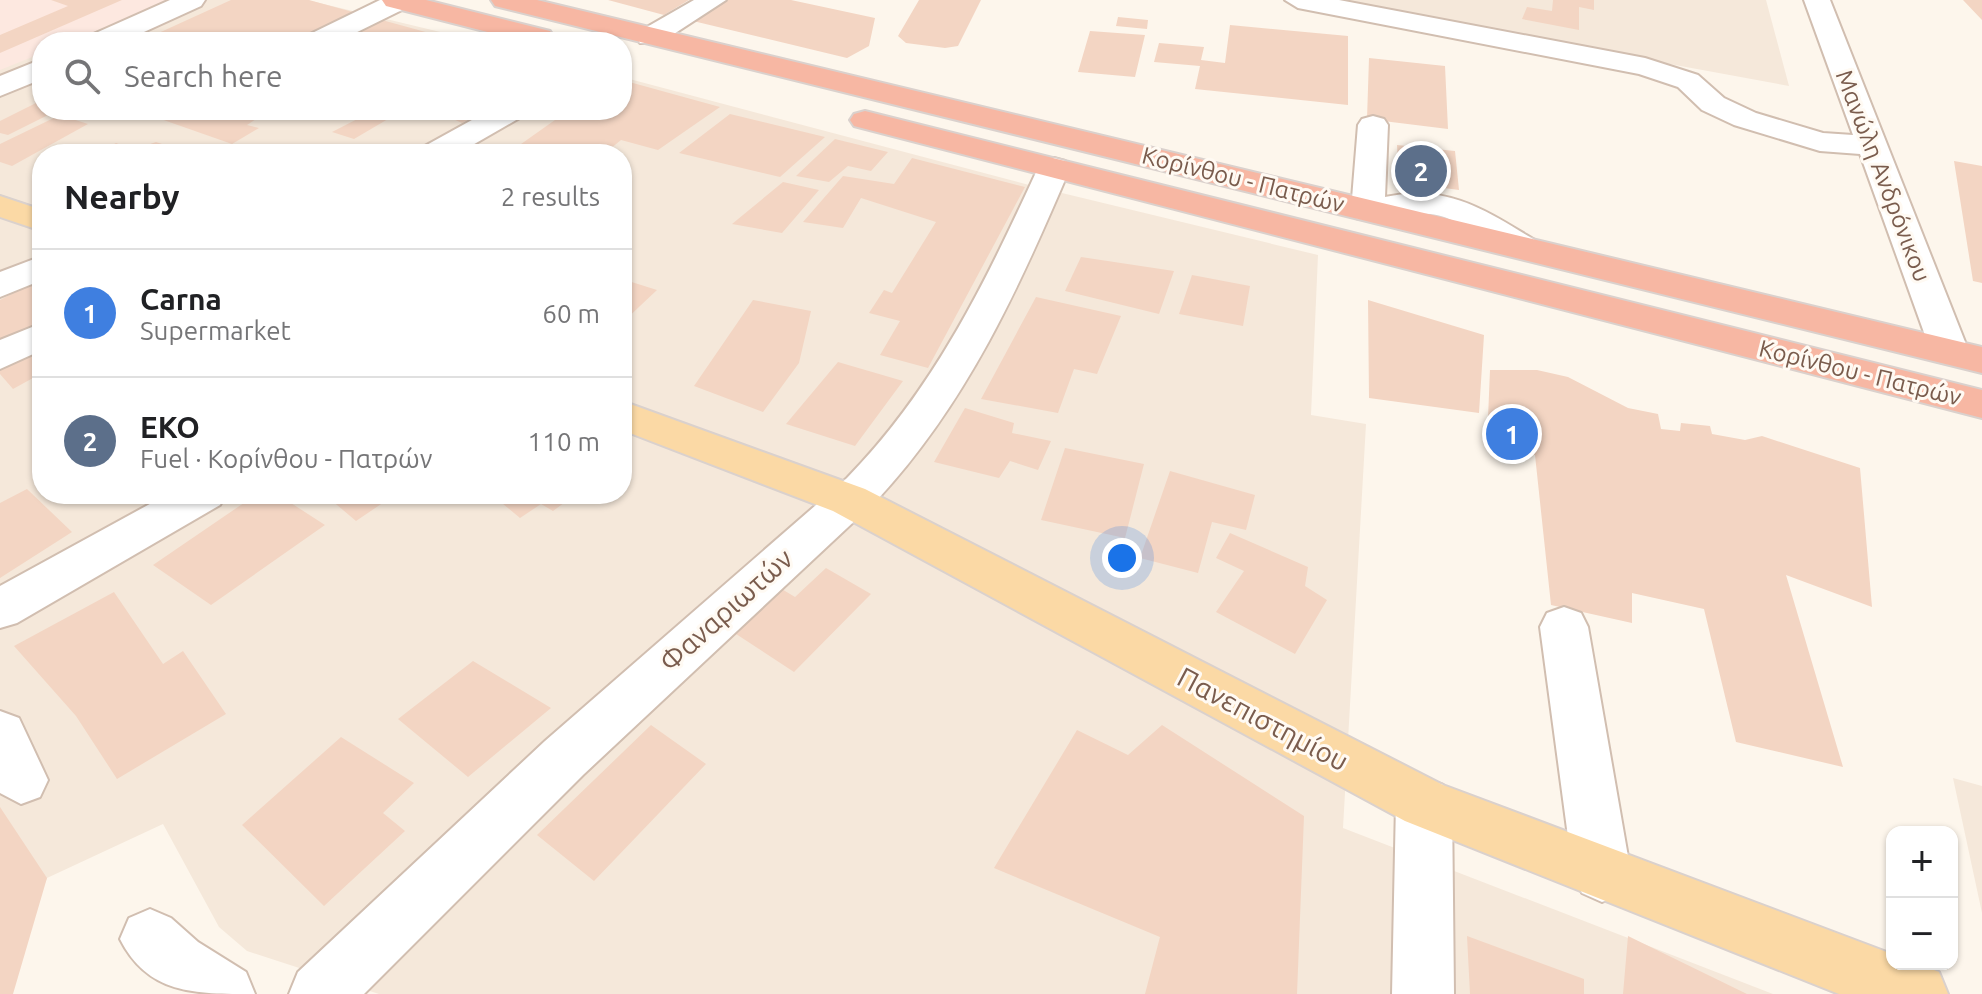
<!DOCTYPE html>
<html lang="en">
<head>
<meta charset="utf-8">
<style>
  body { margin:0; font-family:Ubuntu,sans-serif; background:#f6f6f6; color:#202124 }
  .controls { position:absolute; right:24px; bottom:24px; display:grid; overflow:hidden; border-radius:16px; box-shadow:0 2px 6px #0004 }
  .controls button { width:72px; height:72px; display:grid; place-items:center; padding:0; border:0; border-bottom:2px solid #e0e0e0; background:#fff; color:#202124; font:40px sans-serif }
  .you { position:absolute; left:1122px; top:558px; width:28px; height:28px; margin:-20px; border:6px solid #fff; border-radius:50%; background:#1a73e8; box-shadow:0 0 0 12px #1a73e833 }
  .badge { display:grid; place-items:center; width:52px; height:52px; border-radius:50%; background:#7c3aed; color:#fff; font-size:26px; font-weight:700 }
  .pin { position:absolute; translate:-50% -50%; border:4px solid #fff; box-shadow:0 2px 8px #0006 }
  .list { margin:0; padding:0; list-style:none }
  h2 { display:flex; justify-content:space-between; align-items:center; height:104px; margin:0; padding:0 32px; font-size:34px }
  h2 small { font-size:26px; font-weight:400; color:#757577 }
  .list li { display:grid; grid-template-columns:52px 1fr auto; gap:24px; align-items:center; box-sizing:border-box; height:128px; padding:0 32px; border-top:2px solid #e0e0e0 }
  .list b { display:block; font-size:30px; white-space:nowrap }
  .list p { margin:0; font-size:26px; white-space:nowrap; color:#757577 }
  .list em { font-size:26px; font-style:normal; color:#757577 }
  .icon { flex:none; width:44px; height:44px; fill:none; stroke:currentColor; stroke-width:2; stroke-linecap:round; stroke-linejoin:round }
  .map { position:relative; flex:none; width:1982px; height:994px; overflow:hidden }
  .search { position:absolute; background:#fff; box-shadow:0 2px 6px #0004; left:32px; top:32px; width:600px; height:88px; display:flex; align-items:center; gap:20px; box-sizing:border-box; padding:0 28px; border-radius:32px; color:#757577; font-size:30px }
  .panel { position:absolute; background:#fff; box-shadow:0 2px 6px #0004; left:32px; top:144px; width:600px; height:360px; border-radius:32px }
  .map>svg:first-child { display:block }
</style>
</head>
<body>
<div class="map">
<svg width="1982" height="994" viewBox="0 0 1982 994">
  <rect width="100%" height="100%" fill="#fdf6ec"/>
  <path fill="#f5e8da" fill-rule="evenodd" d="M0,0H307L482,42H42V110H622V77L1033,186L1318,255L1311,415L1366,424L1343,828L1773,994H379L247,951L219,927L163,824L47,878L0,994ZM42,154H622V494H42Z
    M1335,0H1766L1789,86L1474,28Z
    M1953,778L1982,786V913Z"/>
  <path fill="#fde8e0" d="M0,0H170L69,42H42V53L0,70Z"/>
  <path fill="#f3d5c3" d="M122,0L0,53V35L68,6L51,0Z
    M231,0H309L462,42H242L258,33L239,42H172L152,36Z
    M608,0H689L664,15Z
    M728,0H791L875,18L869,46L847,58L693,21Z
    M919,0H981L958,46L945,48L906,43L898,36Z
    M1553,0H1594V10L1579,7V30L1522,19L1527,7L1552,11Z
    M1963,0H1982V20Z
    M1118,17L1148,20L1147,29L1116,26Z
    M1230,25L1348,36V105L1195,89L1200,66L1154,62L1159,43L1204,47L1201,60L1225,63Z
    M1090,31L1145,35L1135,77L1078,72Z
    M1369,58L1445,66L1448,129L1367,119Z
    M622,80L720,107L658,150L621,140L604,154H507L555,120L535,115L542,110H622Z
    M38,102L42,103V110H58L8,135L0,133V121Z
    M135,110H230L256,119L247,125L259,128L232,144Z
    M375,110L400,112L354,139L332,132Z
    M433,110H487L462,123Z
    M730,114L825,137L780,177L679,153Z
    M60,115L88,124L12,166L0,162V144Z
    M835,139L888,152L871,171L848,166L829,182L796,176Z
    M156,142L183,151L177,154H97L116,143L133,150Z
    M1397,145L1455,151L1459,190L1399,182Z
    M369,146L396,153V154H353Z
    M912,158L1025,187L928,368L880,355L900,321L869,313L884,290L892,293L936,222L861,198L843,228L803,222L843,176L894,184Z
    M1954,161L1982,166V283L1973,281Z
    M783,182L819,190L782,233L732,224Z
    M1081,257L1174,271L1159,314L1065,291Z
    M1192,275L1250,286L1243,326L1179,314Z
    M42,278V321L0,341V300Z
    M622,279L657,290L622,323Z
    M1036,297L1121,316L1097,374L1074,369L1058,413L981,399Z
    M753,300L811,311L799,363L763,412L694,386Z
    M1368,300L1484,335L1479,413L1369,398Z
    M42,344V373L13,389L0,374V364Z
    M838,362L903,381L855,446L786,424Z
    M1490,370H1537L1568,377L1628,408L1658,414L1661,429L1680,431L1681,423L1710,426L1712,434L1745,440L1762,436L1860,468L1872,607L1786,575L1843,767L1736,742L1704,609L1632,593V623L1551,605L1535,455L1487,442Z
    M965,408L1014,423L1012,433L1051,441L1038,470L1010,461L999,478L934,462Z
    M1065,448L1144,464L1125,538L1041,520Z
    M1170,471L1255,495L1246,530L1212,522L1198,573L1140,558Z
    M27,489L72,532L0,578V503Z
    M257,494H277L325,525L211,605L153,565Z
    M324,494H396L356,521Z
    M491,494H576L553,511L541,504L520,518Z
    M1230,533L1308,567L1305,586L1327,600L1295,654L1216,612L1244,571L1216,558Z
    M826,568L871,594L794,672L733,632L780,588L795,597Z
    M114,592L163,664L183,651L226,714L117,779L76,716L14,646Z
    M473,661L551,708L468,777L398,719Z
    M651,725L706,764L594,881L537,835Z
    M1162,725L1304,816L1297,994H1145L1160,937L994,868L1077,730L1128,755Z
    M341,737L414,783L383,813L405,831L324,906L242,825Z
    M0,807L47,878L13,994H0Z
    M1467,936L1584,979V994H1470Z
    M1628,936L1747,994H1623Z"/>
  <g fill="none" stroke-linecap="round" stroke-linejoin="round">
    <defs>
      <path id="minor" d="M170,0H205L201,6L122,42H85L89,36Z
        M380,0L412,1L408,7L337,42H302L306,36Z
        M694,0H726L660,43H640L636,37L640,31Z
        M1285,0H1339L1645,58L1698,75L1724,98L1756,113L1823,133L1853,135L1804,0H1830L1969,352L1964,361L1950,364L1936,361L1931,352L1860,154L1820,151L1734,125L1702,110L1678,87L1639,74L1298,8Z
        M42,59V79L0,96V76Z
        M490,110H527L523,116L457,154H418L423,147Z
        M1373,116L1384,119L1388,125L1385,197C1449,184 1485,210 1538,242L1544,249L1538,256C1507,264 1482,233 1454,221C1415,202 1390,227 1356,218L1351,211L1358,125L1362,119Z
        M1054,158L1065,161L1070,168C1019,288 967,403 877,500L583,775L364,994H289L298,972L545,741L847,478C935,388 986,281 1038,168L1043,161Z
        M42,256V280L0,297V272Z
        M42,323V350L0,369V340Z
        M168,494H226L220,505L17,623L0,628V586Z
        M1564,607L1581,613L1588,627L1631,874L1622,893L1602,902L1582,893L1573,874L1540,627L1547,613Z
        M0,711L19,718L48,780L40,797L21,804L0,793Z
        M1424,778L1443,785L1452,803L1454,994H1392L1396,803L1405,785Z
        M150,909L171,918L198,942L246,972L255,994C193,994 148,994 120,939L129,918Z"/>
      <path id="major" d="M0,196L42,210V231L0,217Z
        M622,401L865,489L1443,785L1892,954V964H1919L1939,972L1948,994H1839L1405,821L833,511L622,430Z"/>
      <path id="highway" d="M382,0H426L550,31L554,37L550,42H527L386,6Z
        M491,0H537L1982,347V373L495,6Z
        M865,111L1982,390V418L854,126L850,120L854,114Z"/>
    </defs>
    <use href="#minor" stroke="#d1beb0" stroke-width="4"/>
    <use href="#major" stroke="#dad1cd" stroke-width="4"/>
    <use href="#highway" stroke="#dad1cd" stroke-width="4"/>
    <use href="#minor" fill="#fff" fill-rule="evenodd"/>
    <use href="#major" fill="#fbd9a5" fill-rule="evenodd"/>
    <use href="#highway" fill="#f7b7a3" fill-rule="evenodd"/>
  </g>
  <g text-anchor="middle" stroke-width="6" stroke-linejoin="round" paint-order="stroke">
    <g font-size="24" fill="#7a5c4d" stroke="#fffaf3">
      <text transform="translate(1883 176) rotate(69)" y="8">Μανώλη Ανδρόνικου</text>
      <text transform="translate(1243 180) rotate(14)" y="8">Κορίνθου - Πατρών</text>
      <text transform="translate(1860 373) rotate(14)" y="8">Κορίνθου - Πατρών</text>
    </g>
    <g font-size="28" fill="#7a5c4d" stroke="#fffaf3">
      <text transform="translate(726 610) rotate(-42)" y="10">Φαναριωτών</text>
      <text transform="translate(1263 719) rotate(28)" y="10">Πανεπιστημίου</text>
    </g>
  </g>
</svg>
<div class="controls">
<button>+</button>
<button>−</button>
</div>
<div class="you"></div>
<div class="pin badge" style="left:1512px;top:434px;background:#3f7fe0">1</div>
<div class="pin badge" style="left:1421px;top:171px;background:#5c6f8a">2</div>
<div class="search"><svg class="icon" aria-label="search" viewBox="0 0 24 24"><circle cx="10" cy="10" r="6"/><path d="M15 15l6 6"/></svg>Search here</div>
<section class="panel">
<h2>Nearby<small>2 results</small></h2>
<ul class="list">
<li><span class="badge" style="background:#3f7fe0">1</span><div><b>Carna</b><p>Supermarket</p></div><em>60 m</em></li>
<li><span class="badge" style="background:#5c6f8a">2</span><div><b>EKO</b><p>Fuel · Κορίνθου - Πατρών</p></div><em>110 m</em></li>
</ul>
</section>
</div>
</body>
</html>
